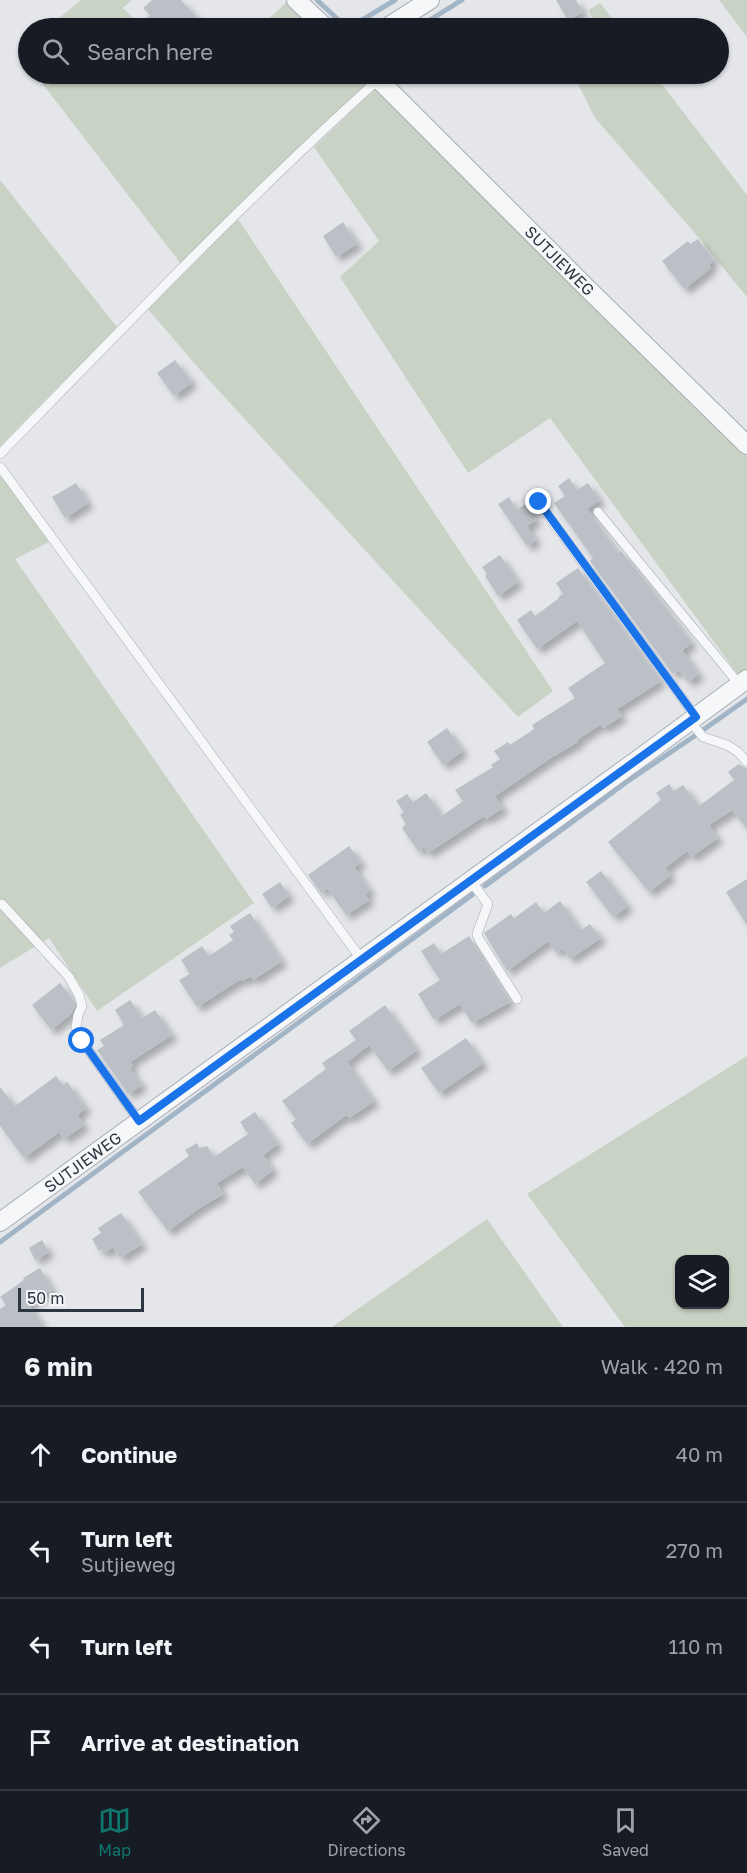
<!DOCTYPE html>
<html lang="en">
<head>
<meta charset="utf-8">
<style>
  body { margin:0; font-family:"Golos Text",sans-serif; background:#242831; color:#f1f3f6 }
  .controls { position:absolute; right:18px; bottom:18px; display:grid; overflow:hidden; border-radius:12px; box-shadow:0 2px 4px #0004 }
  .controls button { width:54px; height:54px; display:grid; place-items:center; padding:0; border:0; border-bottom:2px solid #363941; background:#171b24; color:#f1f3f6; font:30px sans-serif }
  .scale { position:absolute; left:18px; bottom:15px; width:126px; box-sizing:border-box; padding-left:6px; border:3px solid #2d3541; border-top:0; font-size:16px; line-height:21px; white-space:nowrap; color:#2d3541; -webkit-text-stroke:4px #f3f5f8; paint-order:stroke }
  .stop { position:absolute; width:18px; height:18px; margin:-14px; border:4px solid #1a73e8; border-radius:50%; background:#fff }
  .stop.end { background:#1a73e8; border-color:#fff; box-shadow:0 2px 6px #0008 }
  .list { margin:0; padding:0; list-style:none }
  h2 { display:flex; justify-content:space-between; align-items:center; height:78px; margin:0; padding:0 24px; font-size:26px }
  h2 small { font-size:20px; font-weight:400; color:#9ea1a6 }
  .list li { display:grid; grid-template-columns:39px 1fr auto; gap:18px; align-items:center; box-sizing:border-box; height:96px; padding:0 24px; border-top:2px solid #363941 }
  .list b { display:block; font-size:22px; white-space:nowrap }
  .list p { margin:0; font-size:20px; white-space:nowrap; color:#9ea1a6 }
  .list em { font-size:20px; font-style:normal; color:#9ea1a6 }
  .icon { flex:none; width:33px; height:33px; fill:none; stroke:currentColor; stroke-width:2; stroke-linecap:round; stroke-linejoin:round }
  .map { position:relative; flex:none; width:747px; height:1327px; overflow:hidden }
  .search { position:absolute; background:#171b24; box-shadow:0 2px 4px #0004; left:18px; right:18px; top:18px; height:66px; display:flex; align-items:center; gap:15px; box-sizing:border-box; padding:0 21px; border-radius:33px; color:#9ea1a6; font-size:22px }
  .sheet { height:462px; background:#171b24 }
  nav { display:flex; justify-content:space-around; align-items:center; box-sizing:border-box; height:84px; border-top:2px solid #363941; background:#171b24; font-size:16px; color:#9ea1a6 }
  nav a { display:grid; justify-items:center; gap:3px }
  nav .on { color:#0f766e }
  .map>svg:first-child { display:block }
</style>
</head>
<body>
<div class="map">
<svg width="747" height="1327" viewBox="0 0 747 1327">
  <defs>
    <filter id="shadow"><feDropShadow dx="5.5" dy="5.5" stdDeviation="3" flood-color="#0004"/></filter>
  </defs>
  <rect width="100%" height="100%" fill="#e4e6ea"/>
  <path fill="#c9d3c5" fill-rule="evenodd" d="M81,0H132L123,8L143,28H47Z
    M719,0H747V37Z
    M288,1L317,28H259Z
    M600,3L620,28H596L589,10Z
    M35,74H186L197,85L210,74H363C367,78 366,82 364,87L181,264Z
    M573,74H654L747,195V297L693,231L595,118Z
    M375,89L747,456V671L739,676L550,418L468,473L340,277L379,241L314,147Z
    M0,180L117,327L0,446Z
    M238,219L553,691L518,717L208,379L147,308Z
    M0,477L14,487L49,542L15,559L254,903L97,1011L49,938L0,968Z
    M747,1056V1327H625L527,1194ZM680,1260H724V1304H680Z
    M487,1219L563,1327H332Z"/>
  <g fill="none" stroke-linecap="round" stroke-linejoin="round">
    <path stroke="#a2b5c7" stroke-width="5" d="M317,0L347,28
      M349,28L395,0
      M417,28L462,0
      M703,730L747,699
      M485,886L628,781L696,735
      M0,1242L472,895"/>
  </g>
  <path fill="#bbc0c7" filter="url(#shadow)" d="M152,0H181L206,28H150L143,21L150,15L143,8Z
    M556,0H576L583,12L568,20Z
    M343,222L357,244L336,257L323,236Z
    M698,239L714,260L709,265L711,268L684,289L662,261L688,241L690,244Z
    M175,360L192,382L174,396L157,373Z
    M569,478L577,490L588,483L600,500L587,509L618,553L621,551L647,583L692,643L682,650L699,674L688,682L679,670L673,674L590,561L593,558L554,503L565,496L558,486Z
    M76,483L88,503L65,518L52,497Z
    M509,497L517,510L525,504L536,520L527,526L536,540L527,546L498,504Z
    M500,555L518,582L498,596L485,576L487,574L482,567Z
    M578,568L661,681L617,709L622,716L603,728L601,724L577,740L578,742L552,757L495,796L503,808L486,819L484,816L428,853L424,847L418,851L402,828L406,824L400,815L404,812L396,801L407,794L413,802L426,793L442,816L463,801L455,790L493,767L491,765L500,759L494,751L508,742L510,745L534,729L532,725L575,698L568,688L605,663L577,621L537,649L517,620L531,610L535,616L559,598L558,597L563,594L556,583Z
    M447,728L463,751L443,765L427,742Z
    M739,764L747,769V829L732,810L709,825L718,838L691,857L687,851L665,868L671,875L649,892L608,842L661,800L656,793L669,784L674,791L683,785L699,806L734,780L728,772Z
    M349,846L361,862L354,867L370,890L365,894L369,900L346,915L327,888L321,893L308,875Z
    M601,871L628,906L613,917L586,882Z
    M747,879V925L726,892Z
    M280,882L289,896L272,908L262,894Z
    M560,901L581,930L590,924L601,938L570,959L562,948L556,953L548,941L507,971L484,933L511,914L514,918L536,902L544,913Z
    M250,913L282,961L253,980L251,976L242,981L241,979L197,1007L179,980L190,974L181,960L202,946L209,956L233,940L229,935L234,932L230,926Z
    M469,936L510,1002L472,1023L460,1004L434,1020L418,994L440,980L421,951L434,943L441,954Z
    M60,983L74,1001L75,1005L71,1014L51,1030L32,1005Z
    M130,1000L142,1018L155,1010L172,1035L130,1062L133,1066L130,1068L142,1085L128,1094L97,1050L104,1046L100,1040L124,1025L115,1010Z
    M385,1005L417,1050L388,1071L369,1045L347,1062L374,1101L349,1118L346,1115L307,1144L291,1123L296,1119L282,1101L326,1069L322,1063L356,1040L349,1031Z
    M466,1038L483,1063L439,1093L421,1068Z
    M56,1076L63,1085L67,1082L86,1108L77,1115L84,1125L64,1139L59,1132L24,1158L0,1126V1087L15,1106Z
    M255,1112L278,1144L263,1155L273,1170L255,1184L243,1167L217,1183L223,1194L198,1209L168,1231L138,1192L189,1156L185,1150L197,1143L199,1148L207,1146L214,1157L248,1134L240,1122Z
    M121,1213L142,1244L120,1258L113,1247L105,1253L102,1249L99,1251L92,1239L101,1233L98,1228Z
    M42,1240L49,1252L35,1260L29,1248Z
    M40,1268L52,1290L28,1304L44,1327H0V1309L6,1305L0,1297L24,1280L23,1278Z"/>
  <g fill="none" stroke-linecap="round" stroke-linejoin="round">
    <defs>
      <path id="service" d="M0,454C124,327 247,198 379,79
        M0,467L362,960
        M539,503L696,717
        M598,512L739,684
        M690,721L703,737L727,745L738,752L747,762
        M471,881L488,904L477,934L480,941L517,999
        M2,904L69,977L79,995L82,1006L78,1015L76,1027L82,1041L139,1121"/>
      <g id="minor">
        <path d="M296,0L326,28"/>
        <path d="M386,28L430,0"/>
        <path id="s1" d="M373,74L586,287L747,445"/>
        <path id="s2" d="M0,1222L644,755L747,679"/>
      </g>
    </defs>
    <use href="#service" stroke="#a9adb4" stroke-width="10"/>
    <use href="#minor" stroke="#a9adb4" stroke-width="20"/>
    <use href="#service" stroke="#f6f7f9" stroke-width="9"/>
    <use href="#minor" stroke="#f6f7f9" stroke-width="18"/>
  </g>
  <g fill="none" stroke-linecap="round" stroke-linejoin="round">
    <path stroke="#1a73e8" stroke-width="8" d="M82,1041L139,1121L696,717L539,502"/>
  </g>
  <g text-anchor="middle" stroke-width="6" stroke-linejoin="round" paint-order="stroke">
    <g font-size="16" fill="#2d3541" stroke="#f3f5f8">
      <text dy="6" stroke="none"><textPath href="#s1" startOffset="264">SUTJIEWEG</textPath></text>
      <text dy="6" stroke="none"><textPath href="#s2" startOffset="102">SUTJIEWEG</textPath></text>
    </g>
  </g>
</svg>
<div class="controls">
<button><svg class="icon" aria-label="layers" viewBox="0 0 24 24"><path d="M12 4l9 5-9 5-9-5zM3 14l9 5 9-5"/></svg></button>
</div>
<div class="scale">50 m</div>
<div class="stop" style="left:82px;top:1041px"></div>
<div class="stop end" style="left:539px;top:502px"></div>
<div class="search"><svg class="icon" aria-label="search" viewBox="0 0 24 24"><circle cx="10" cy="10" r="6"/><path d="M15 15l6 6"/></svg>Search here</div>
</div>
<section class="sheet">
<h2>6 min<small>Walk · 420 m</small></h2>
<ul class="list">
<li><svg class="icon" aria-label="ahead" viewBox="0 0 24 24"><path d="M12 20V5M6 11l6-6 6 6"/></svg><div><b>Continue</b></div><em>40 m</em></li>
<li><svg class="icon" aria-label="left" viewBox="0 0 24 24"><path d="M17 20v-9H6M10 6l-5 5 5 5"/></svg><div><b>Turn left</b><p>Sutjieweg</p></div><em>270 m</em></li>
<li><svg class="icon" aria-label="left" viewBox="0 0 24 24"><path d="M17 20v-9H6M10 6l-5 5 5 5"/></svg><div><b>Turn left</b></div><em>110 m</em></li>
<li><svg class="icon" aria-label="arrive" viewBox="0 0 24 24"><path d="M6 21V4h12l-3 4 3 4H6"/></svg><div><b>Arrive at destination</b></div></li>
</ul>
</section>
<nav>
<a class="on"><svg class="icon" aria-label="map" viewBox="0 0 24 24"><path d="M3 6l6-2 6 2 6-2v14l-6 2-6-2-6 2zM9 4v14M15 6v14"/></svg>Map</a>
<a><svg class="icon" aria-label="directions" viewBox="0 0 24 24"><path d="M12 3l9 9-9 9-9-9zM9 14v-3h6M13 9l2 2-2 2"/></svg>Directions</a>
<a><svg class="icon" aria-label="saved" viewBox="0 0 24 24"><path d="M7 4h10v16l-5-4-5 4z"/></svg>Saved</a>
</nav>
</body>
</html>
